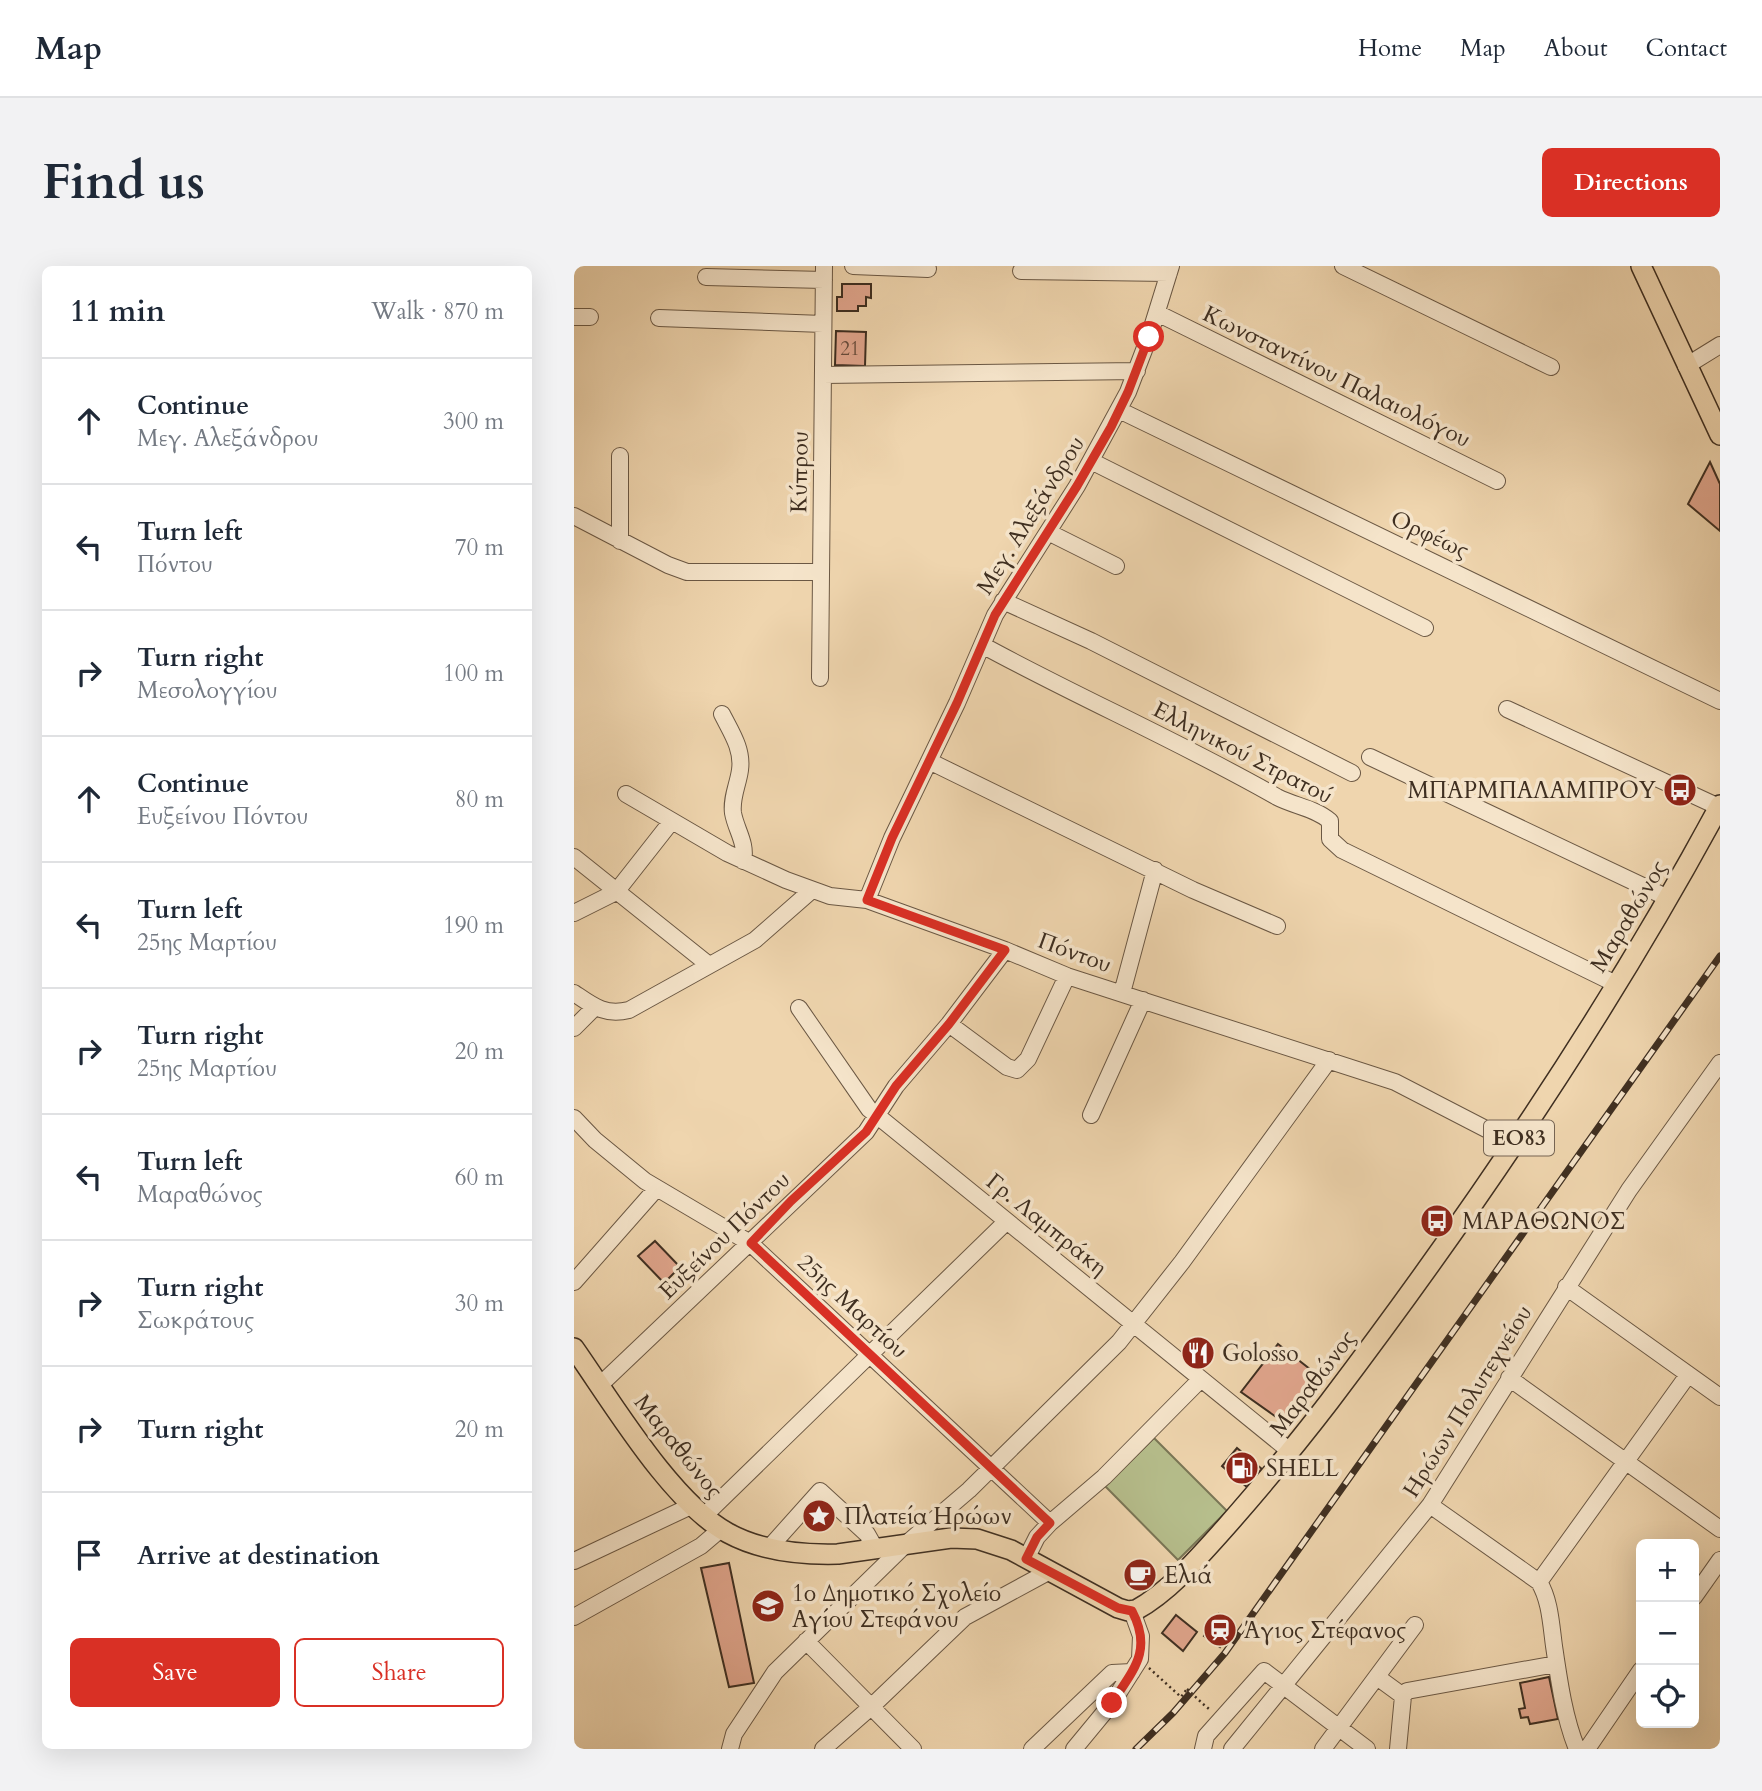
<!DOCTYPE html>
<html lang="en">
<head>
<meta charset="utf-8">
<style>
  body { margin:0; font-family:Cardo,serif; background:#f2f2f3; color:#1f2937 }
  .controls { position:absolute; right:21px; bottom:21px; display:grid; overflow:hidden; border-radius:10px; box-shadow:0 7px 28px #0002 }
  .controls button { width:63px; height:63px; display:grid; place-items:center; padding:0; border:0; border-bottom:2px solid #e0e1e3; background:#fff; color:#1f2937; font:35px sans-serif }
  .stop { position:absolute; width:21px; height:21px; margin:-16px; border:5px solid #d93025; border-radius:50%; background:#fff }
  .stop.end { background:#d93025; border-color:#fff; box-shadow:0 2px 7px #0008 }
  .list { margin:0; padding:0; list-style:none }
  h2 { display:flex; justify-content:space-between; align-items:center; height:91px; margin:0; padding:0 28px; font-size:30px }
  h2 small { font-size:23px; font-weight:400; color:#747a83 }
  .list li { display:grid; grid-template-columns:46px 1fr auto; gap:21px; align-items:center; box-sizing:border-box; height:126px; padding:0 28px; border-top:2px solid #e0e1e3 }
  .list b { display:block; font-size:26px; white-space:nowrap }
  .list p { margin:0; font-size:23px; white-space:nowrap; color:#747a83 }
  .list em { font-size:23px; font-style:normal; color:#747a83 }
  .actions { display:flex; gap:14px; padding:21px 28px }
  .actions a { flex:1; padding:16px 0; border:2px solid #d93025; border-radius:10px; text-align:center; font-size:24px; color:#d93025 }
  .actions .main { background:#d93025; color:#fff }
  .icon { flex:none; width:38px; height:38px; fill:none; stroke:currentColor; stroke-width:2; stroke-linecap:round; stroke-linejoin:round }
  .map { position:relative; flex:none; width:1146px; height:1483px; overflow:hidden; border-radius:10px }
  header { display:flex; align-items:center; gap:42px; box-sizing:border-box; height:98px; padding:0 35px; background:#fff; border-bottom:2px solid #e0e1e3 }
  header strong { font-size:33px }
  nav { display:flex; gap:38px; margin-inline-start:auto; font-size:24px }
  .intro { display:flex; align-items:center; justify-content:space-between; box-sizing:border-box; height:168px; padding:0 42px }
  h1 { margin:0; font-size:49px }
  .button { padding:18px 32px; border-radius:10px; background:#d93025; color:#fff; font-size:24px; font-weight:700 }
  main { display:flex; gap:42px; padding:0 42px }
  aside { flex:1; background:#fff; border-radius:10px; box-shadow:0 7px 28px #0002 }
  .map>svg:first-child { display:block }
</style>
</head>
<body>
<header>
<strong>Map</strong>
<nav><a>Home</a><a>Map</a><a>About</a><a>Contact</a></nav>
</header>
<div class="intro"><h1>Find us</h1><a class="button">Directions</a></div>
<main>
<aside>
<h2>11 min<small>Walk · 870 m</small></h2>
<ul class="list">
<li><svg class="icon" aria-label="ahead" viewBox="0 0 24 24"><path d="M12 20V5M6 11l6-6 6 6"/></svg><div><b>Continue</b><p>Μεγ. Αλεξάνδρου</p></div><em>300 m</em></li>
<li><svg class="icon" aria-label="left" viewBox="0 0 24 24"><path d="M17 20v-9H6M10 6l-5 5 5 5"/></svg><div><b>Turn left</b><p>Πόντου</p></div><em>70 m</em></li>
<li><svg class="icon" aria-label="right" viewBox="0 0 24 24"><path d="M7 20v-9h11M14 6l5 5-5 5"/></svg><div><b>Turn right</b><p>Μεσολογγίου</p></div><em>100 m</em></li>
<li><svg class="icon" aria-label="ahead" viewBox="0 0 24 24"><path d="M12 20V5M6 11l6-6 6 6"/></svg><div><b>Continue</b><p>Ευξείνου Πόντου</p></div><em>80 m</em></li>
<li><svg class="icon" aria-label="left" viewBox="0 0 24 24"><path d="M17 20v-9H6M10 6l-5 5 5 5"/></svg><div><b>Turn left</b><p>25ης Μαρτίου</p></div><em>190 m</em></li>
<li><svg class="icon" aria-label="right" viewBox="0 0 24 24"><path d="M7 20v-9h11M14 6l5 5-5 5"/></svg><div><b>Turn right</b><p>25ης Μαρτίου</p></div><em>20 m</em></li>
<li><svg class="icon" aria-label="left" viewBox="0 0 24 24"><path d="M17 20v-9H6M10 6l-5 5 5 5"/></svg><div><b>Turn left</b><p>Μαραθώνος</p></div><em>60 m</em></li>
<li><svg class="icon" aria-label="right" viewBox="0 0 24 24"><path d="M7 20v-9h11M14 6l5 5-5 5"/></svg><div><b>Turn right</b><p>Σωκράτους</p></div><em>30 m</em></li>
<li><svg class="icon" aria-label="right" viewBox="0 0 24 24"><path d="M7 20v-9h11M14 6l5 5-5 5"/></svg><div><b>Turn right</b></div><em>20 m</em></li>
<li><svg class="icon" aria-label="arrive" viewBox="0 0 24 24"><path d="M6 21V4h12l-3 4 3 4H6"/></svg><div><b>Arrive at destination</b></div></li>
</ul>
<div class="actions"><a class="main">Save</a><a>Share</a></div>
</aside>
<div class="map">
<svg width="1146" height="1483" viewBox="0 0 1146 1483">
  <rect width="100%" height="100%" fill="#efd5ae"/>
  <filter id="stains"><feTurbulence type="fractalNoise" baseFrequency=".00286" numOctaves="4"/><feColorMatrix values="0 0 0 0 .2 0 0 0 0 .09 0 0 0 0 .02 0 0 0 .5 -.17"/></filter>
  <radialGradient id="worn" r=".72"><stop offset=".6" stop-color="#630" stop-opacity="0"/><stop offset="1" stop-color="#630" stop-opacity=".3"/></radialGradient>
  <path fill="#b6be8c" stroke="#7a7656" stroke-width="2" d="M580,1172L653,1245L604,1294L531,1220Z"/>
  <path fill="#e0a58c" stroke="#3f2f21" stroke-width="2" d="M268,18H297V32L292,31V40H284V45H263V31H268Z
    M262,65L292,66L291,100L261,99Z
    M1136,196L1146,218V265L1114,238Z
    M81,975L106,1001L90,1017L64,990Z
    M704,1078L746,1111L712,1158L667,1126Z
    M663,1182L688,1203L673,1221L648,1200Z
    M155,1297L180,1417L155,1421L127,1302Z
    M645,1348L661,1360L646,1381L630,1370Z
    M602,1349L623,1366L609,1385L588,1367Z
    M975,1411L984,1453L956,1458L954,1451L947,1452L945,1443L951,1442L946,1417Z"/>
  <g fill="none" stroke-linecap="round" stroke-linejoin="round">
    <defs>
      <path id="minor" d="M279,0L354,3
        M769,0L977,101
        M447,5L595,7
        M132,11L250,14
        M583,47L923,215
        M0,51H16
        M85,52L249,58
        M1112,100L1146,79
        M249,109L563,105
        M545,144L1146,435
        M46,190V275
        M517,195L851,362
        M0,250L94,299L113,306H246
        M474,266L542,300
        M429,335L517,375L778,507
        M408,379C505,432 607,476 703,531C720,540 741,542 756,555V573L768,584L1042,718
        M246,412L250,0
        M933,443L1145,541
        M148,448C157,466 169,483 166,504C164,519 157,532 159,547C162,564 173,577 169,595
        M796,491L1094,632
        M355,495L619,624L703,660
        M52,528L153,587L212,614L256,630L293,634L431,684L493,710L821,816L941,878
        M0,591L135,699
        M293,634L318,572L383,437L421,349L503,220L554,126L575,71L597,0
        M0,647L42,626L97,556
        M0,727C19,740 31,750 55,744L181,674L238,624
        M548,727L581,604
        M225,742L295,843L717,1186
        M375,758L433,801L443,804L454,793L493,710
        M0,762L20,742
        M517,849L569,734
        M0,852L21,874L71,915L176,977L476,1257L463,1271L452,1293
        M0,1016L82,923
        M992,1021L1146,1131
        M935,1112L1146,1263
        M26,1119L292,866L322,820L375,758L431,684
        M856,1239L965,1316C976,1334 977,1358 980,1380C985,1414 990,1451 1003,1483
        M130,1250L433,955
        M476,1257L530,1211L626,1114
        M195,1282L246,1225L293,1268L301,1282
        M0,1295L119,1239
        M965,1316L1114,1109
        M1120,1331L1146,1294
        M0,1351L127,1280L147,1263
        M232,1375L339,1483
        M803,1411L829,1430
        M156,1483L160,1468L201,1406L332,1278L395,1224L545,1076L608,996L755,794
        M249,1483L297,1441L391,1351L474,1306
        M458,1483L538,1407L558,1406
        M500,1483L538,1437L566,1393L567,1370L558,1345
        M629,1483L632,1470L690,1405L793,1483
        M658,1483L856,1239L1055,924L1146,797
        M749,1483L841,1359
        M824,1483L829,1430L833,1425L982,1398
        M1013,1483L1067,1404"/>
      <path id="major" d="M1067,0L1146,169
        M0,1082C38,1136 97,1236 154,1267C187,1285 227,1289 264,1288L377,1272L403,1273L437,1284L544,1342L554,1345L562,1344C595,1326 626,1290 651,1262C687,1221 722,1179 755,1136C899,946 1033,749 1146,539"/>
    </defs>
    <use href="#minor" stroke="#6b5844" stroke-width="18"/>
    <use href="#major" stroke="#3f2f21" stroke-width="22"/>
    <path stroke="#3f2f21" stroke-width="2.5" stroke-dasharray="2 3.5" stroke-linecap="butt" d="M575,1402L607,1431L613,1423
      M629,1438L635,1443"/>
    <use href="#minor" stroke="#f5e4ca" stroke-width="16"/>
    <use href="#major" stroke="#efd5ae" stroke-width="19"/>
    <defs>
      <path id="rail" d="M562,1483L599,1447L651,1387L1146,690"/>
    </defs>
    <use href="#rail" stroke="#3f2f21" stroke-width="7"/>
    <use href="#rail" stroke="#f5e4ca" stroke-width="4.5" stroke-dasharray="13" stroke-linecap="butt"/>
    <path stroke="#3f2f21" stroke-width="2.5" stroke-dasharray="2 3.5" stroke-linecap="butt" d="M613,1423L629,1438"/>
  </g>
  <g fill="none" stroke-linecap="round" stroke-linejoin="round">
    <path stroke="#d93025" stroke-width="9" d="M538,1437C559,1404 579,1385 558,1345L544,1342L452,1293L463,1271L476,1257L177,977L217,935L292,866L322,820L375,758L431,684L293,634L318,572L383,437L421,349L503,220L537,161L554,126L575,71"/>
  </g>
  <defs>
    <symbol id="bus-disc" viewBox="-11 -11 22 22"><circle r="9.5" fill="#8f2418" stroke="#f5e4ca"/><path d="M-5-6H5V4H4V6H2V4H-2V6H-4V4H-5ZM-3.5-4V0h7V-4ZM-3.5 1.2v1.5H-2V1.2ZM2 1.2v1.5H3.5V1.2Z" fill="#fff"/></symbol>
    <symbol id="restaurant-disc" viewBox="-11 -11 22 22"><circle r="9.5" fill="#8f2418" stroke="#f5e4ca"/><path d="M-5-6h1v4h1v-4h1v4h1v-4h1v5L-1.5 .5V6h-2V.5L-5-1ZM5-6V6H3V1.5H1.5Q1.5-4 5-6Z" fill="#fff"/></symbol>
    <symbol id="fuel-disc" viewBox="-11 -11 22 22"><circle r="9.5" fill="#8f2418" stroke="#f5e4ca"/><path d="M-5.5-6h7V0h2V4h1.3V-2.5L3-4.5l.8-.8L6-3V5H2.5V1h-1V6h-7ZM-4.2-4.7v3.2H.2V-4.7Z" fill="#fff"/></symbol>
    <symbol id="sight-disc" viewBox="-11 -11 22 22"><circle r="9.5" fill="#8f2418" stroke="#f5e4ca"/><path d="M0-6L1.8-2.2L6-1.7L2.9 1.2L3.7 5.4L0 3.3L-3.7 5.4L-2.9 1.2L-6-1.7L-1.8-2.2Z" fill="#fff"/></symbol>
    <symbol id="cafe-disc" viewBox="-11 -11 22 22"><circle r="9.5" fill="#8f2418" stroke="#f5e4ca"/><path d="M-5.5-4.5H6V0H3Q3 3.5 0 3.5H-2.5Q-5.5 3.5-5.5 0ZM3-3.2v2h1.7v-2ZM-6 4.5H4V6H-6Z" fill="#fff"/></symbol>
    <symbol id="school-disc" viewBox="-11 -11 22 22"><circle r="9.5" fill="#8f2418" stroke="#f5e4ca"/><path d="M0-5L7-2L0 1L-7-2ZM-4 1L0 2.5L4 1V4Q0 6-4 4Z" fill="#fff"/></symbol>
    <symbol id="station-disc" viewBox="-11 -11 22 22"><circle r="9.5" fill="#8f2418" stroke="#f5e4ca"/><path d="M-3-6H3Q5-6 5-4V2Q5 4 3 4L4.5 6H3L1.5 4h-3L-3 6H-4.5L-3 4Q-5 4-5 2V-4Q-5-6-3-6ZM-3.5-4v3h7v-3ZM-3.5 1v1.5H-2V1ZM2 1v1.5H3.5V1Z" fill="#fff"/></symbol>
  </defs>
  <g fill-rule="evenodd">
    <use href="#bus-disc" x="1087" y="505" width="38" height="38"/>
    <use href="#bus-disc" x="844" y="936" width="38" height="38"/>
    <use href="#restaurant-disc" x="605" y="1068" width="38" height="38"/>
    <use href="#fuel-disc" x="649" y="1183" width="38" height="38"/>
    <use href="#sight-disc" x="226" y="1231" width="38" height="38"/>
    <use href="#cafe-disc" x="547" y="1290" width="38" height="38"/>
    <use href="#school-disc" x="175" y="1321" width="38" height="38"/>
    <use href="#station-disc" x="627" y="1345" width="38" height="38"/>
  </g>
  <g text-anchor="middle" stroke-width="7" stroke-linejoin="round" paint-order="stroke">
    <g font-size="19" fill="#674c3c">
      <text x="276" y="89">21</text>
    </g>
    <rect fill="#f5e4ca" stroke="#766554" stroke-width="2" x="910" y="854.5" width="70" height="35" rx="5"/>
    <g font-size="21" font-weight="bold" fill="#3f2f21">
      <text x="945" y="879">ΕΟ83</text>
    </g>
    <g font-size="23" fill="#3f2f21" stroke="#f5e4ca">
      <text transform="translate(763 110) rotate(26)" y="8">Κωνσταντίνου Παλαιολόγου</text>
      <text transform="translate(225 206) rotate(-89)" y="8">Κύπρου</text>
      <text transform="translate(456 249) rotate(-58)" y="8">Μεγ. Αλεξάνδρου</text>
      <text transform="translate(856 268) rotate(25)" y="8">Ορφέως</text>
      <text transform="translate(669 486) rotate(27)" y="8">Ελληνικού Στρατού</text>
      <text transform="translate(1054 650) rotate(-59)" y="8">Μαραθώνος</text>
      <text transform="translate(501 686) rotate(20)" y="8">Πόντου</text>
      <text transform="translate(473 958) rotate(39)" y="8">Γρ. Λαμπράκη</text>
      <text transform="translate(150 969) rotate(-44)" y="8">Ευξείνου Πόντου</text>
      <text transform="translate(279 1040) rotate(43)" y="8">25ης Μαρτίου</text>
      <text transform="translate(738 1117) rotate(-53)" y="8">Μαραθώνος</text>
      <text transform="translate(893 1135) rotate(-58)" y="8">Ηρώων Πολυτεχνείου</text>
      <text transform="translate(105 1180) rotate(51)" y="8">Μαραθώνος</text>
    </g>
    <g font-size="23" fill="#3f2f21" stroke="#f5e4ca" text-anchor="start">
      <text x="1082" y="532" text-anchor="end">ΜΠΑΡΜΠΑΛΑΜΠΡΟΥ</text>
      <text x="888" y="963">ΜΑΡΑΘΩΝΟΣ</text>
      <text x="648" y="1095">Golosso</text>
      <text x="692" y="1210">SHELL</text>
      <text x="270" y="1258">Πλατεία Ηρώων</text>
      <text x="590" y="1317">Ελιά</text>
      <text x="218" y="1335">1ο Δημοτικό Σχολείο<tspan x="218" dy="26">Αγίου Στεφάνου</tspan></text>
      <text x="670" y="1372">Άγιος Στέφανος</text>
    </g>
  </g>
  <rect width="100%" height="100%" filter="url(#stains)"/>
  <rect width="100%" height="100%" fill="url(#worn)"/>
</svg>
<div class="controls">
<button>+</button>
<button>−</button>
<button><svg class="icon" aria-label="locate" viewBox="0 0 24 24"><circle cx="12" cy="12" r="6"/><path d="M12 2v4M12 18v4M2 12h4M18 12h4"/></svg></button>
</div>
<div class="stop" style="left:575px;top:71px"></div>
<div class="stop end" style="left:538px;top:1437px"></div>
</div>
</main>
</body>
</html>
